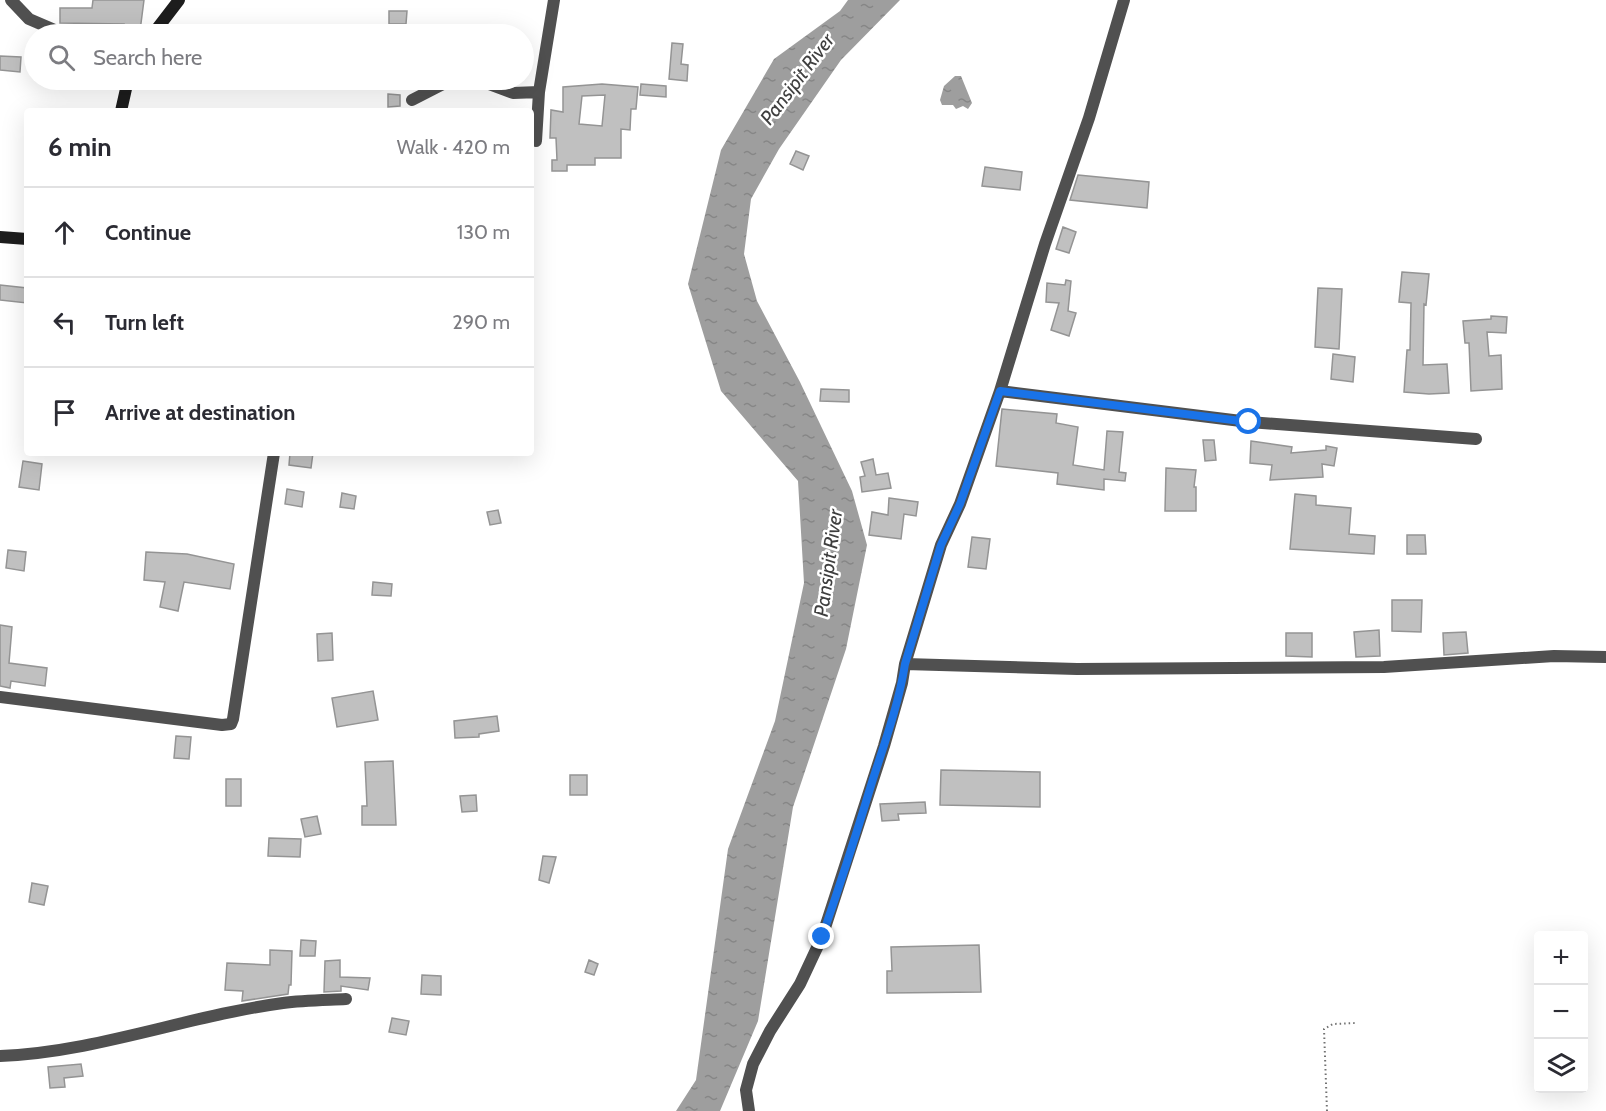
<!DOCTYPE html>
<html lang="en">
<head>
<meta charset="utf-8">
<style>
  body { margin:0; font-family:Cabin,sans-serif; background:#f7f7f7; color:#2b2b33 }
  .controls { position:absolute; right:18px; bottom:18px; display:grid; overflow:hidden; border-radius:6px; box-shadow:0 6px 24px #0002 }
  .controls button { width:54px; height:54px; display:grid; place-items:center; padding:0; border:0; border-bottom:2px solid #e1e1e2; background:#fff; color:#2b2b33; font:30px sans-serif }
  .stop { position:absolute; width:18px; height:18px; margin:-14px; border:4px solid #1a73e8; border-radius:50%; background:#fff }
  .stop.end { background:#1a73e8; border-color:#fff; box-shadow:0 2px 6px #0008 }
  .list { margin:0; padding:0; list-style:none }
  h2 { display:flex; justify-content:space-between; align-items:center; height:78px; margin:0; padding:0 24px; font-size:26px }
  h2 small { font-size:20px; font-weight:400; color:#7c7c81 }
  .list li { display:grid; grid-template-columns:39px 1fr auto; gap:18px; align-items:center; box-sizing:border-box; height:90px; padding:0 24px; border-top:2px solid #e1e1e2 }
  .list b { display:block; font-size:22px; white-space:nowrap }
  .list em { font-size:20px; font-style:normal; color:#7c7c81 }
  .icon { flex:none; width:33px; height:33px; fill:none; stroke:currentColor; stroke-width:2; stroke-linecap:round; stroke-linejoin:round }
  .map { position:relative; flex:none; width:1606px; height:1111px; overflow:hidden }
  .search { position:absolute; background:#fff; box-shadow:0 6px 24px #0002; left:24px; top:24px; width:510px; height:66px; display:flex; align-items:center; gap:15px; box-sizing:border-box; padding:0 21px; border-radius:33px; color:#7c7c81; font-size:22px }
  .panel { position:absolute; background:#fff; box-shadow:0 6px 24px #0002; left:24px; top:108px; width:510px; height:348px; border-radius:6px }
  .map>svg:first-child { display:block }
</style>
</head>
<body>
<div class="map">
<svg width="1606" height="1111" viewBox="0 0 1606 1111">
  <defs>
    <pattern id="water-ripples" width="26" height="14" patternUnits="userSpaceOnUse" patternTransform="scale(1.5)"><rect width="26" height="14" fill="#9e9e9e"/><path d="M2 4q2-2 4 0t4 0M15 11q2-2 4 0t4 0" fill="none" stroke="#868686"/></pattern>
  </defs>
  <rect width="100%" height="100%" fill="#fff"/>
  <path fill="url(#water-ripples)" d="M848,0H900L841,60L779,149L751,199L744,254L757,301L800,382L852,491L867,545L846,649L793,807L758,1021L720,1111H676L696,1080L728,849L775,721L804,583L798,481L721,391L688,284L721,150L774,59L840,11Z
    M955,76H961L972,103L968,109L963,106L956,109L953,105H942L940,100L944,86Z"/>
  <path fill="#c0c0c0" stroke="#949494" stroke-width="1.5" fill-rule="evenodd" d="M93,0H144L140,31L123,29L124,24L60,23V8H92Z
    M389,11H407L406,24H389Z
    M672,43L683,44L681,64L688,65L687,81L669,79Z
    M0,56L21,57L20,72L0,70Z
    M602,84L638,87L636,109H631L630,130L621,129V158H595V165H567V171H552V160H557L556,138H550L551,110L563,112V87ZM605,95L602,126L579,124L582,96Z
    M641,84L666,86V97L640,95Z
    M388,94L400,95V106L388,107Z
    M796,151L809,156L803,170L790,164Z
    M985,167L1022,172L1020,190L982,186Z
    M1078,175L1149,182L1147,208L1070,200Z
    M1063,227L1076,232L1069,253L1056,249Z
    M1402,272L1429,274L1426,305L1424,304L1423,365L1447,364L1449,393L1429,394L1404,392L1407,350H1410L1411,303L1399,302Z
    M1066,280L1071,281L1068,311L1076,313L1069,336L1051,330L1059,303L1046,302L1047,283L1065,285Z
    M0,285L27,288V303L0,300Z
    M1318,288L1342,289L1339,349L1315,347Z
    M1491,316L1507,317L1506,333L1487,332L1489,356L1501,355L1502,389L1471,391L1469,343H1465L1463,321L1491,319Z
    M1333,354L1355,357L1353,382L1331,379Z
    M821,389L849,390V402L820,401Z
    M1002,409L1057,414L1056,423L1078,427L1073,465L1104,470L1107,431L1123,432L1119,472L1126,473L1125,481L1104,479V490L1057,484L1058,473L996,466Z
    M1203,440H1214L1216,460L1205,461Z
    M1251,441L1292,447L1291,453L1326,450V446L1337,448L1334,466L1322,464L1323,477L1270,480L1272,465L1250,463Z
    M290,453H313L311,468L289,465Z
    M873,459L876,475L888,473L891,488L862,492L860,477L865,476L861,462Z
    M23,461L42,464L39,490L19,487Z
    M1166,468L1196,470L1194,487H1196V511H1165Z
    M287,489L304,492L302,507L285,504Z
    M342,493L356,496L354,509L340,507Z
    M1295,494L1316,496V505L1351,508L1349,534L1375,536L1374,554L1290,549Z
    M889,498L918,502L916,516L904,514L901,539L869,535L872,512L888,515Z
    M498,510L501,523L490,525L487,512Z
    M1407,535H1425L1426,554H1407Z
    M972,537L990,539L986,569L968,567Z
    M8,550L26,552L24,571L6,568Z
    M146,552L187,554L234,564L230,589L184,582L178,611L160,607L165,582L144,580Z
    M373,582L392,584L391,596L372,595Z
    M1392,600H1422L1421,632L1392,631Z
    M0,625L12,627L9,663L47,668L45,686L11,681L10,688L0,686Z
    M1379,630L1380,656L1356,657L1354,632Z
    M1466,632L1468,653L1444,655L1443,633Z
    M332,633L333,660L318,661L317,634Z
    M1286,633H1312V657L1286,656Z
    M373,691L378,720L337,727L332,698Z
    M497,716L499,731L479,734V737L455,738L454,721Z
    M176,736L191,737L189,759L174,758Z
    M393,761L396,825H362V806H367L365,762Z
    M941,770L1040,772V807L940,805Z
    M570,775H587V795H570Z
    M226,779H241V806H226Z
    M476,795L477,811L462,812L460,796Z
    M925,802L926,813L898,814L899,820L882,821L880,804Z
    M317,816L321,834L305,837L301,819Z
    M269,838L301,839L300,857L268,856Z
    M543,856L556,857L549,883L539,880Z
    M32,883L48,886L44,905L29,902Z
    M301,940L316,941L315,956H300Z
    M979,945L981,992L887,993V971H892L891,947Z
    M270,950L292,951L291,985H289L288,994L242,1001L243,991L225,990L227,963L270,965Z
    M340,960V977L370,978L368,990L341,986V991L324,992L325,961Z
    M589,960L598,964L594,975L585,972Z
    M422,975L441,976V995L421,994Z
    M392,1018L409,1021L406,1035L389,1032Z
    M81,1064L83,1076L64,1078L65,1087L50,1088L48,1067Z"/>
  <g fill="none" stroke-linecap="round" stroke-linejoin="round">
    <path stroke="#727272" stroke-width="2" stroke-dasharray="1.5 3" stroke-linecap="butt" d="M1327,1111L1324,1029L1333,1024L1356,1023"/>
    <path stroke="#505050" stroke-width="12" d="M11,0L29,19L64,34
      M478,80L513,93L539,92L554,0
      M412,100L451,80
      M536,141L539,92
      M1000,391L1249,422L1476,439
      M905,664L1077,669L1384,667L1554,656L1606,657
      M0,697L222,725L231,724L233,719L274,453
      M0,1056C97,1052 187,1016 283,1003C303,1000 325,1000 346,999
      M749,1111L746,1090L753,1064L770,1031L800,984L822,937L884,746L902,683L905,664L941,545L960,504L1000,391L1045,244L1089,118L1124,0"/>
    <path stroke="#1d1d1d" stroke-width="12" d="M153,34L179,0
      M121,111L128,80
      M0,237L27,239"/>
  </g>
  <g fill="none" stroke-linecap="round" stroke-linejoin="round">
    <path stroke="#1a73e8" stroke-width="8" d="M822,937C840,885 857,832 873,779C885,742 899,703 905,664L941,545L960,504L1000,391L1249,422"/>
  </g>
  <g text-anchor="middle" stroke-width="5" stroke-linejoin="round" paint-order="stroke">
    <g font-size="20" font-style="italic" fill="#3f3f3f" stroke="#fff">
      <text transform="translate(797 79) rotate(-53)" y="7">Pansipit River</text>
      <text transform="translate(828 563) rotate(-82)" y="7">Pansipit River</text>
    </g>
  </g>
</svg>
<div class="controls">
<button>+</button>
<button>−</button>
<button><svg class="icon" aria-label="layers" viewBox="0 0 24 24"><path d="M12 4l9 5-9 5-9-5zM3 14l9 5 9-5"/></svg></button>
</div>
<div class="stop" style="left:1249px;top:422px"></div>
<div class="stop end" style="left:822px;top:937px"></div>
<div class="search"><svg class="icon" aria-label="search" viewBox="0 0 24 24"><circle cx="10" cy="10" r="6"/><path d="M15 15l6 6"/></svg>Search here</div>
<section class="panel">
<h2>6 min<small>Walk · 420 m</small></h2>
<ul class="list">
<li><svg class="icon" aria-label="ahead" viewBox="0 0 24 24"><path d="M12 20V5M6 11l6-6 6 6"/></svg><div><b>Continue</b></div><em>130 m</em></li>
<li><svg class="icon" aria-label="left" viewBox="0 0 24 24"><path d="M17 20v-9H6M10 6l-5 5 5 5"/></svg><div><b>Turn left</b></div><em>290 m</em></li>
<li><svg class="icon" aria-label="arrive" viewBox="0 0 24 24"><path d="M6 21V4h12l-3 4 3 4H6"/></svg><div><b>Arrive at destination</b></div></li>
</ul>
</section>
</div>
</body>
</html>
